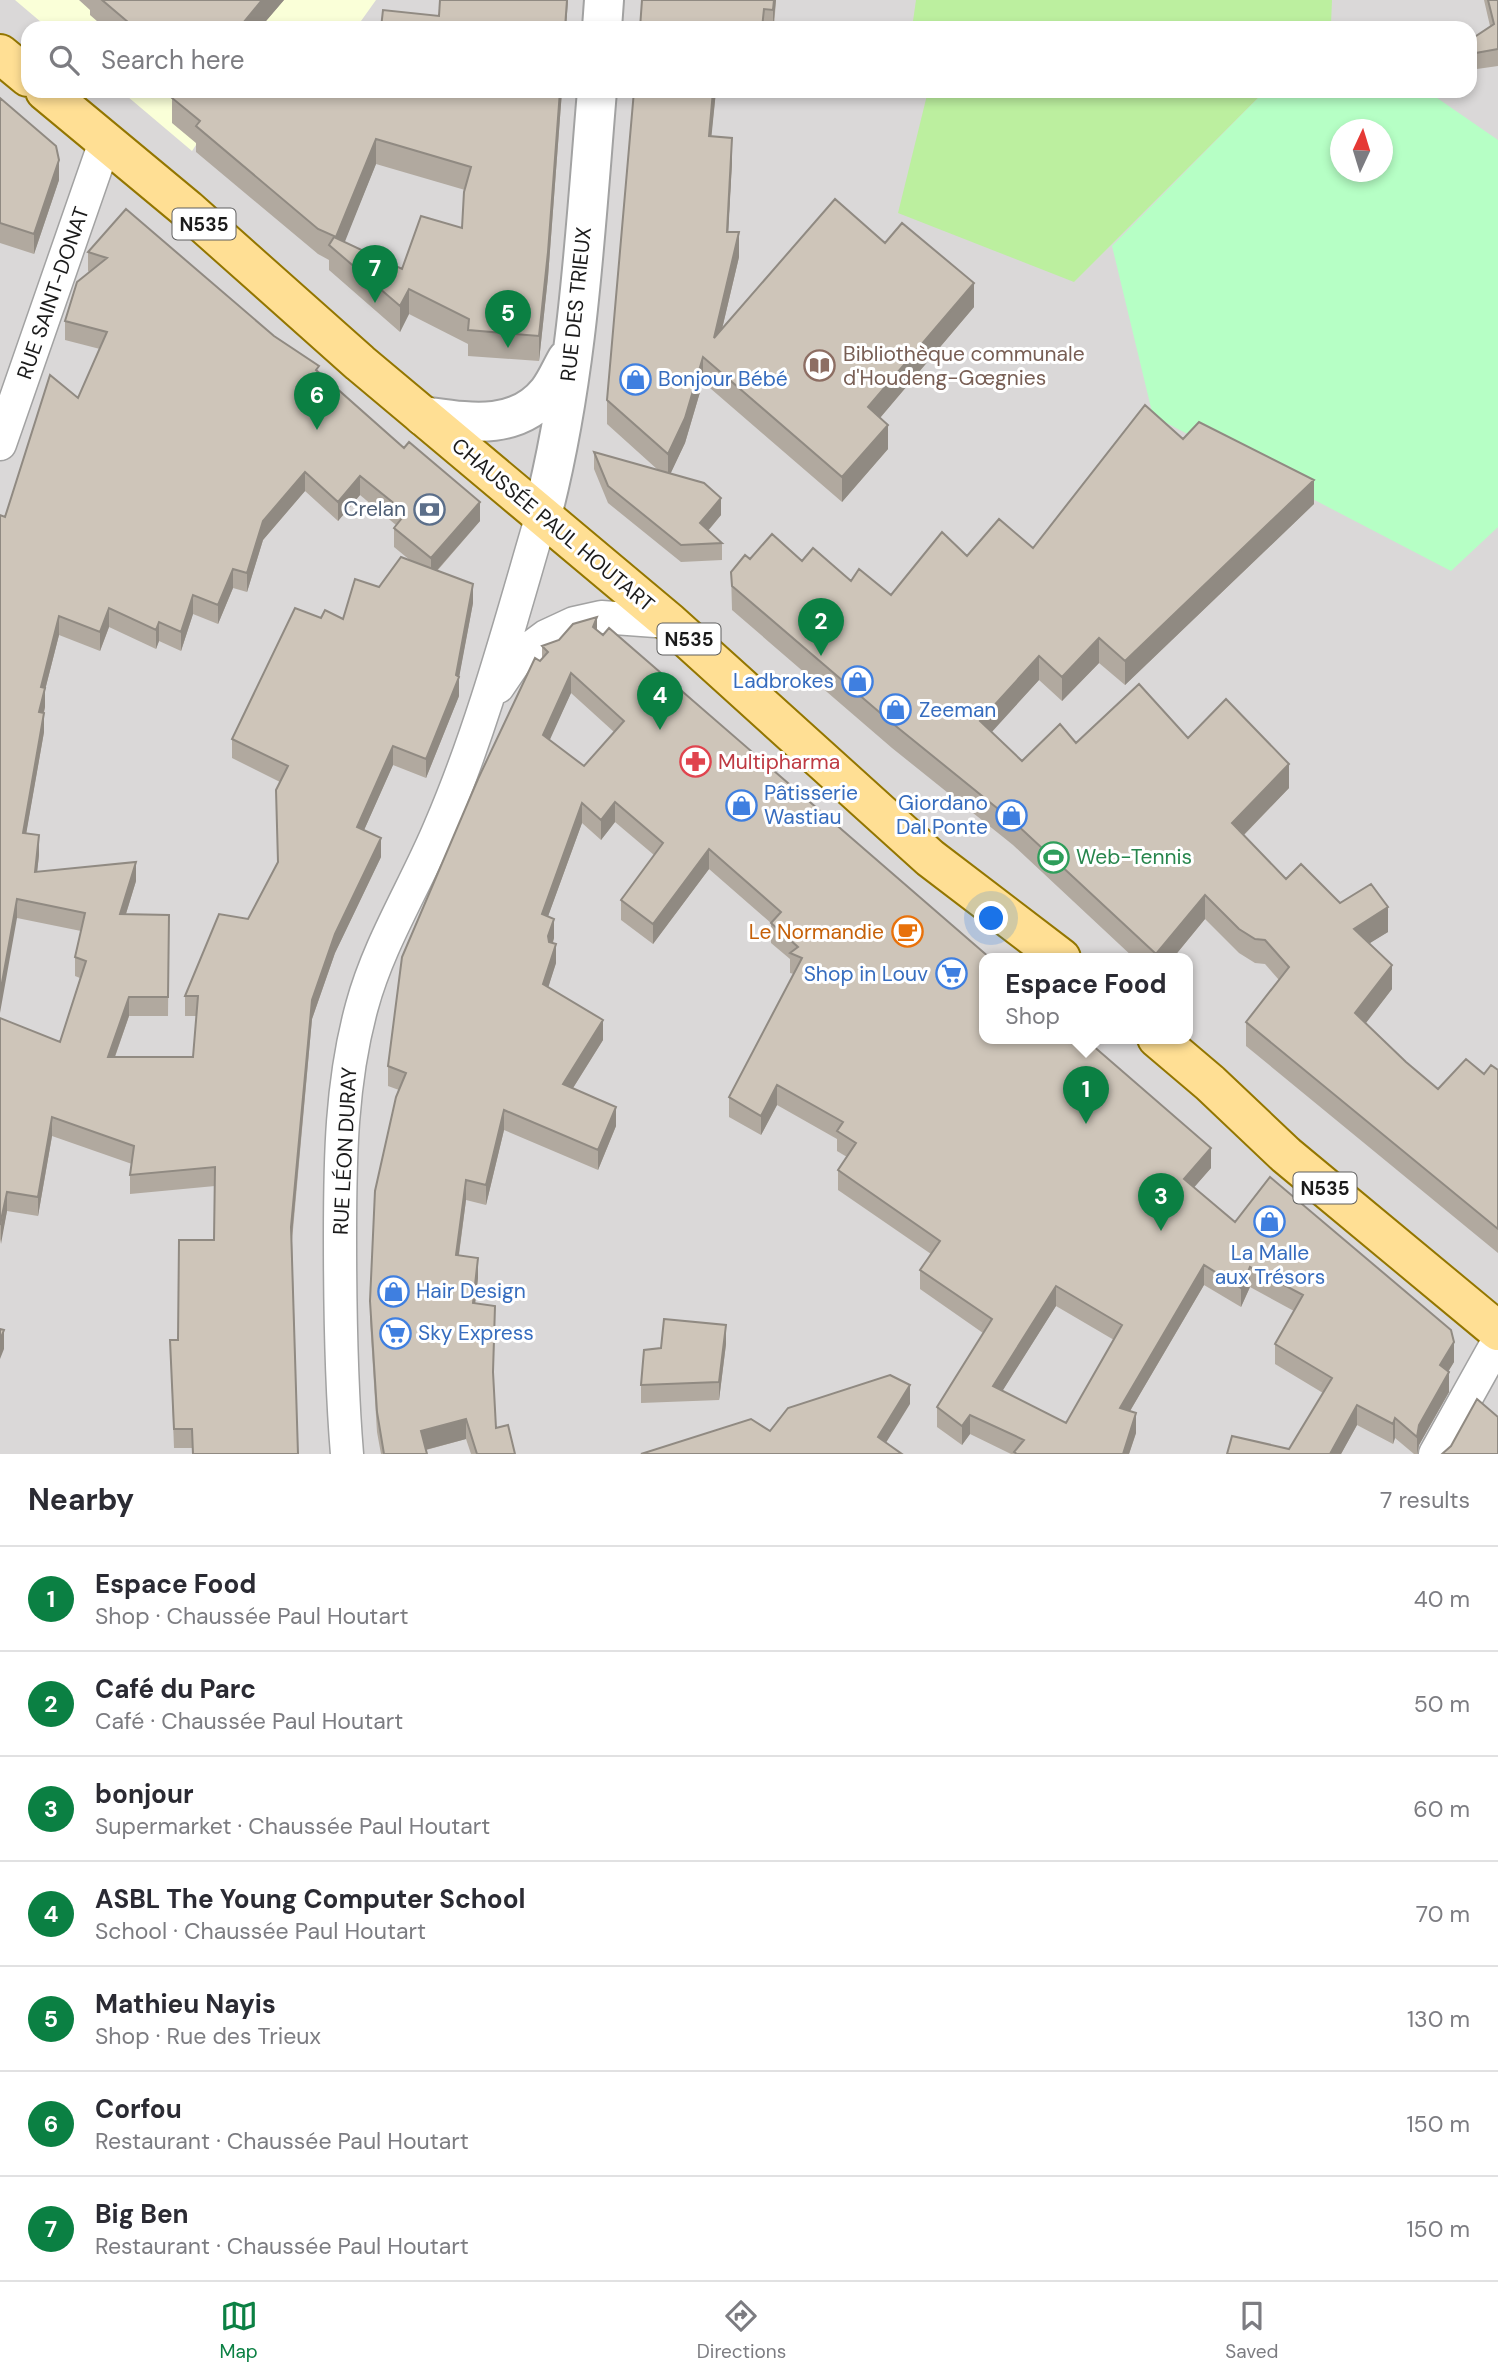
<!DOCTYPE html>
<html lang="en">
<head>
<meta charset="utf-8">
<style>
  body { margin:0; font-family:"DM Sans",sans-serif; background:#f7f7f7; color:#2b2b33 }
  .compass { position:absolute; left:1330px; top:119px; width:63px; height:63px; border-radius:50%; background:#fff; box-shadow:0 4px 10px #0003; rotate:4deg }
  .you { position:absolute; left:992px; top:919px; width:24px; height:24px; margin:-18px; border:5px solid #fff; border-radius:50%; background:#1a73e8; box-shadow:0 0 0 10px #1a73e833 }
  .badge { display:grid; place-items:center; width:46px; height:46px; border-radius:50%; background:#0b8043; color:#fff; font-size:23px; font-weight:700 }
  .pin { position:absolute; translate:-50% -58px; filter:drop-shadow(0 2px 4px #0008) }
  .pin::after { content:''; position:absolute; top:37px; width:24px; height:21px; background:inherit; clip-path:polygon(0 0,100% 0,50% 100%) }
  .popup { position:absolute; left:979px; top:953px; width:214px; height:91px; box-sizing:border-box; display:grid; place-content:center; border-radius:14px; background:#fff; filter:drop-shadow(0 2px 5px #0005); font-size:23px; white-space:nowrap; color:#7c7c81 }
  .popup b { font-size:26px; color:#2b2b33 }
  .popup::after { content:''; position:absolute; left:50%; top:100%; margin-left:-14px; border:14px solid transparent; border-top-color:#fff }
  .list { margin:0; padding:0; list-style:none }
  h2 { display:flex; justify-content:space-between; align-items:center; height:91px; margin:0; padding:0 28px; font-size:30px }
  h2 small { font-size:23px; font-weight:400; color:#7c7c81 }
  .list li { display:grid; grid-template-columns:46px 1fr auto; gap:21px; align-items:center; box-sizing:border-box; height:105px; padding:0 28px; border-top:2px solid #e1e1e2 }
  .list b { display:block; font-size:26px; white-space:nowrap }
  .list p { margin:0; font-size:23px; white-space:nowrap; color:#7c7c81 }
  .list em { font-size:23px; font-style:normal; color:#7c7c81 }
  .icon { flex:none; width:38px; height:38px; fill:none; stroke:currentColor; stroke-width:2; stroke-linecap:round; stroke-linejoin:round }
  .map { position:relative; flex:none; width:1498px; height:1454px; overflow:hidden }
  .search { position:absolute; background:#fff; box-shadow:0 4px 10px #0003; left:21px; right:21px; top:21px; height:77px; display:flex; align-items:center; gap:18px; box-sizing:border-box; padding:0 24px; border-radius:21px; color:#7c7c81; font-size:26px }
  .sheet { height:826px; background:#fff }
  nav { display:flex; justify-content:space-around; align-items:center; box-sizing:border-box; height:98px; border-top:2px solid #e1e1e2; background:#fff; font-size:19px; color:#7c7c81 }
  nav a { display:grid; justify-items:center; gap:4px }
  nav .on { color:#0b8043 }
  .map>svg:first-child { display:block }
</style>
</head>
<body>
<div class="map">
<svg width="1498" height="1454" viewBox="0 0 1498 1454">
  <rect width="100%" height="100%" fill="#eeebe0"/>
  <path fill="#dad8d8" fill-rule="evenodd" d="M0,0H1498V1454H0ZM28,28H1470V91H28ZM1340,130H1382V172H1340ZM984,958H1188V1038H984Z"/>
  <path fill="#faffd8" d="M15,0H376L356,28H48Z
    M121,91H246L206,130L192,151Z"/>
  <path fill="#bcef9f" d="M916,0H1332L1331,24L1327,28H912Z
    M928,91H1265L1074,282L898,213Z"/>
  <path fill="#b6ffc5" fill-rule="evenodd" d="M1265,91H1427L1498,140V527L1451,571L1153,416L1112,246ZM1340,130H1382V172H1340Z"/>
  <g fill="none" stroke-linecap="round" stroke-linejoin="round">
    <defs>
      <path id="minor" d="M0,444L105,142
        M498,687L519,656L546,636L574,623L601,617L669,622
        M347,1454C341,1382 340,1310 340,1237C340,1159 341,1082 362,1006C379,943 415,887 440,827C483,727 511,620 542,515
        M1435,1454L1498,1341"/>
      <path id="tertiary" d="M602,28L604,0
        M423,416C467,422 516,432 548,392C556,382 561,369 567,359
        M542,515C578,377 585,233 597,91"/>
      <path id="primary" d="M0,54L28,77
        M45,91L187,209L360,363L669,622L930,858L1061,958
        M1157,1038L1210,1083L1286,1155L1498,1331"/>
    </defs>
    <use href="#minor" stroke="#a2a2a2" stroke-width="35"/>
    <use href="#tertiary" stroke="#a2a2a2" stroke-width="42"/>
    <use href="#primary" stroke="#937600" stroke-width="42"/>
    <use href="#minor" stroke="#fff" stroke-width="32"/>
    <use href="#tertiary" stroke="#fff" stroke-width="38"/>
    <use href="#primary" stroke="#ffdf94" stroke-width="38"/>
  </g>
  <path fill="#b1a99f" fill-rule="evenodd" d="M79,0H284L260,28H105L90,15V10Z
    M642,0H776L774,28H640Z
    M1484,0H1498V66L1470,70V40L1490,26Z
    M562,91L548,277L539,361L468,356V344L409,314L400,332L329,270V260L318,254L196,152V143L172,123V98ZM376,164L465,190L462,228L402,269L344,242Z
    M634,91H716L711,136L732,162L728,232L739,257L722,329L885,243L974,307L880,418L888,449L842,502L703,382L685,443L670,474L721,515L708,531L722,543V560L681,562L608,503L594,469V452L658,470L607,424V400Z
    M0,98L59,180L34,254L0,243Z
    M126,209L274,336L319,374L480,521L437,571L473,603L459,676V696L426,778L393,765L364,830L381,857L335,953L312,1019L292,1241L298,1454H192V1448H174L170,1340H178L214,1240L215,1186L130,1194V1175L132,1164L52,1136L38,1216L7,1211L0,1244V1018L60,1042L80,978L75,976V957L81,931L17,918L5,517L78,398L100,349L65,340V321L89,272L88,271V252ZM305,491L338,521L360,495L396,525L394,528V547L411,561L379,587L343,619L321,618L232,739V758L280,782L277,863L248,919L185,996V1016H197L193,1057H115L129,1016H168L169,915L126,914L136,881L37,872L39,855L26,833L44,732V713L45,707V690L59,635L100,651L109,627L156,649L159,641L181,651L193,614L218,624L233,588L247,592L263,540Z
    M1183,439L1314,504L1125,685L1099,663L1062,701L1039,680L991,732L1022,761L1076,743L1188,738L1289,788L1244,835L1286,879L1340,903L1388,932L1369,943L1392,989L1366,1023L1406,1062L1438,1089L1498,1070V1253L1246,1046V1022L1279,980L1265,964L1255,963L1239,953L1205,919L1173,958H1134L1013,845L892,748L732,610L731,572L750,559L802,561L851,581L891,595L967,556L1033,548Z
    M597,631L1211,1168L1194,1187L1235,1222L1454,1362L1448,1372L1449,1392L1419,1445L1418,1454H1414L1395,1438L1393,1444L1357,1425L1341,1454H1227L1289,1449L1323,1393L1275,1364V1344L1294,1311L1250,1287L1241,1307L1204,1285L1130,1411L1136,1433L1129,1454H1011L970,1434L962,1445L937,1427V1407L983,1333L920,1289V1270L931,1254L838,1190V1170L847,1157L837,1151V1139L777,1105L761,1135L729,1117V1097L794,974L790,973V959L771,943V923L709,869L653,944L621,920V900L654,855L615,822L601,840L582,823L548,916L554,938L553,943L556,963L548,987L603,1040L573,1088L616,1126L598,1170L504,1130L486,1205L466,1200L459,1255L478,1278L475,1303L495,1325L493,1379L496,1428L515,1454H471L466,1439L426,1450L427,1454H381L377,1432L370,1320V1301L399,1090L388,1086V1066L540,661L542,659V646L559,640ZM571,693L614,732L584,766L549,740ZM1056,1306L1114,1340L1066,1423L1002,1391Z
    M726,1344L719,1400L641,1403V1385Z"/>
  <path fill="#908a82" d="M262,0H284L260,28H239Z
    M567,0H568L566,28H565Z
    M774,0H776L773,28V10Z
    M560,91H562L548,277L539,361V336Z
    M713,91H716L709,161V136Z
    M732,138V162L727,256V232Z
    M376,139V164L340,254L336,237Z
    M59,160V180L34,254V234Z
    M739,232V257L714,363V338Z
    M974,283V307L868,432V407Z
    M409,289V314L400,332V306Z
    M703,357V382L685,443L668,479V454Z
    M888,425V449L842,502V477Z
    M305,472V491L263,540L247,592V573L263,521Z
    M360,476V495L338,521V502Z
    M1314,480V504L1125,685V661Z
    M721,498V515L700,540V523Z
    M480,502V521L431,577V558Z
    M233,569V588L218,624V605Z
    M473,584V603L459,678V677V696L426,778V759L456,675Z
    M193,595V614L181,651V632Z
    M109,608V627L100,651V632Z
    M59,616V635L45,690V707L39,731V712L41,687Z
    M597,617V637L593,627Z
    M159,622V641L156,649V630Z
    M1099,638V663L1062,701V677Z
    M1039,656V680L980,745V721Z
    M571,673V693L543,755V735Z
    M44,713V732L23,852V833Z
    M393,746V765L357,846V827Z
    M1289,764V788L1232,847V823Z
    M615,802V822L601,840V820Z
    M582,803V823L542,933V914Z
    M39,835V855L35,891V872Z
    M381,838V857L335,953L312,1019L291,1246V1227L312,1000L335,934Z
    M709,849V869L653,944V924Z
    M136,862V881L120,933V914Z
    M1205,895V919L1173,958H1156V954Z
    M17,899V918L0,1013V994Z
    M1388,907V932L1354,953V929Z
    M554,919V938L548,956V936Z
    M556,944V963L543,1004V984Z
    M1392,965V989L1355,1037V1013Z
    M129,997V1016L108,1076V1057Z
    M603,1020V1040L563,1104V1084Z
    M777,1085V1105L761,1135V1116Z
    M616,1107V1126L598,1170V1150Z
    M504,1110V1130L486,1205V1185Z
    M52,1117V1136L38,1216V1197Z
    M1211,1148V1168L1184,1199V1179Z
    M466,1180V1200L456,1275V1255Z
    M7,1192V1211L1,1244V1225Z
    M478,1258V1278L473,1323V1303Z
    M1204,1265V1285L1120,1428V1408Z
    M1250,1267V1287L1241,1307V1288Z
    M1056,1286V1306L993,1406V1386Z
    M726,1325V1344L719,1400V1382Z
    M4,1330V1349L0,1359V1340Z
    M1454,1342V1362L1440,1385V1365Z
    M1449,1372V1392L1419,1445L1417,1454V1437L1419,1425Z
    M910,1385V1404L879,1454L878,1437Z
    M1357,1405V1425L1341,1454H1330Z
    M1136,1413V1433L1129,1454H1123Z
    M970,1415V1434L962,1445V1426Z
    M1395,1418V1438L1393,1444V1424Z
    M466,1419V1439L421,1451V1431Z"/>
  <path fill="#cec5b9" stroke="#908a82" stroke-width="2" fill-rule="evenodd" d="M102,0H262L239,28H135Z
    M440,0H567L565,28H381L383,10L439,16Z
    M642,0H774L773,10L764,9L762,28H640Z
    M1488,0H1498V49L1470,54V40L1494,24Z
    M178,91H267L274,96L276,91H560L548,252L539,336L468,330L469,319L409,289L400,306L329,245L334,237L402,269L421,216L462,228L464,192L471,167L376,139L336,237L318,229L196,126L200,121L172,98Z
    M634,91H713L709,136L732,138L727,232H739L714,338L835,199L885,243L902,223L974,283L868,407L888,425L842,477L703,357L685,418L668,454L607,400Z
    M0,98L56,146L59,160L34,234L0,223Z
    M126,209L274,336L319,366L316,370L404,448L409,442L480,502L431,558L394,528L406,513L360,476L338,502L305,472L263,521L247,573L233,569L218,605L193,595L181,632L159,622L156,630L109,608L100,632L59,616L41,687L45,688L39,712L44,713L23,833L39,835L35,872L136,862L120,914L169,915L168,997H129L108,1057H193L198,996H185L219,914L248,919L278,862L276,790L288,766L232,739L295,608L321,618L325,610L343,619L355,579L379,587L401,557L473,584L456,675L459,677L426,759L393,746L357,827L381,838L335,934L312,1000L291,1227L298,1454H193L192,1429H174L170,1340H178L179,1240H214L215,1167L130,1175L134,1146L52,1117L38,1197L7,1192L0,1225V1018L60,1042L86,961L75,957L85,913L17,899L0,994V515L5,517L50,375L78,398L107,332L65,321L77,282L107,258L88,252Z
    M1145,405L1183,439L1199,422L1314,480L1125,661L1099,638L1062,677L1039,656L980,721L1022,761L1060,724L1076,743L1139,684L1188,738L1226,699L1289,764L1232,823L1286,879L1301,864L1340,903L1371,884L1388,907L1354,929L1392,965L1355,1013L1406,1062L1438,1089L1466,1059L1484,1074L1491,1065L1498,1070V1229L1246,1022L1289,967L1265,940L1255,939L1239,929L1205,895L1156,954L1013,821L892,723L732,586L731,572L745,555L750,559L772,534L802,561L813,548L851,581L859,569L891,595L942,532L967,556L999,519L1033,548Z
    M594,452L704,483L721,498L700,523L722,543L681,545L608,486Z
    M597,617L593,627L603,635L609,628L990,958H984V1038H1084L1211,1148L1184,1179L1235,1222L1270,1177L1451,1330L1454,1342L1440,1365L1449,1372L1419,1425L1417,1437L1395,1418L1393,1424L1357,1405L1330,1454H1227L1232,1436L1289,1449L1332,1378L1275,1344L1303,1295L1250,1267L1241,1288L1204,1265L1120,1408L1136,1413L1123,1454H1017L1014,1452L1024,1440L970,1415L962,1426L937,1407L992,1319L920,1270L940,1241L838,1170L856,1143L837,1131L843,1122L777,1085L761,1116L729,1097L802,958L790,953L798,947L771,923L781,912L709,849L653,924L621,900L663,843L615,802L601,820L582,803L542,914L554,919L548,936L549,942L556,944L543,984L603,1020L563,1084L616,1107L598,1150L504,1110L486,1185L466,1180L456,1255L478,1258L473,1303L495,1306L493,1372L496,1428L508,1425L515,1454H477L466,1419L421,1431L427,1454H384L377,1412L370,1301L375,1191L396,1097L406,1073L388,1066L402,957L478,779L535,658L540,661L548,652L542,646L559,640L573,624ZM571,673L624,721L584,766L543,735ZM1056,1286L1122,1325L1066,1423L993,1386Z
    M664,1319L726,1325L719,1382L641,1385L644,1350L661,1348Z
    M0,1329L4,1330L0,1340Z
    M890,1375L910,1385L878,1437L902,1454H641L751,1419L770,1431L788,1408Z
    M1477,1399L1498,1417V1454H1442L1451,1446Z"/>
  <defs>
    <symbol id="library-ring" viewBox="-11 -11 22 22"><circle r="9.5" fill="#fff" stroke="#8d6e63" stroke-width="1.5"/><path d="M-6-4Q-3-5.5-.7-3.5V5Q-3 3-6 4ZM6-4Q3-5.5 .7-3.5V5Q3 3 6 4Z" fill="#8d6e63"/></symbol>
    <symbol id="shop-ring" viewBox="-11 -11 22 22"><circle r="9.5" fill="#fff" stroke="#3f7fe0" stroke-width="1.5"/><path d="M-5-2.5h2.3a2.7 3.5 0 0 1 5.4 0H5L5.5 6h-11ZM-1.5-2.5h3a1.5 2.3 0 0 0-3 0Z" fill="#3f7fe0"/></symbol>
    <symbol id="bank-ring" viewBox="-11 -11 22 22"><circle r="9.5" fill="#fff" stroke="#5c6f8a" stroke-width="1.5"/><path d="M-6-4H6V4H-6ZM0-2.3a2.3 2.3 0 1 0 0 4.6a2.3 2.3 0 1 0 0-4.6Z" fill="#5c6f8a"/></symbol>
    <symbol id="pharmacy-ring" viewBox="-11 -11 22 22"><circle r="9.5" fill="#fff" stroke="#e0444e" stroke-width="1.5"/><path d="M-2-6h4v4h4v4h-4v4h-4v-4h-4v-4h4Z" fill="#e0444e"/></symbol>
    <symbol id="stadium-ring" viewBox="-11 -11 22 22"><circle r="9.5" fill="#fff" stroke="#2e9e5b" stroke-width="1.5"/><path d="M0-5a6.5 5 0 1 0 0 10a6.5 5 0 1 0 0-10ZM-3.5-1.8h7v3.6h-7Z" fill="#2e9e5b"/></symbol>
    <symbol id="cafe-ring" viewBox="-11 -11 22 22"><circle r="9.5" fill="#fff" stroke="#e8710a" stroke-width="1.5"/><path d="M-5.5-4.5H6V0H3Q3 3.5 0 3.5H-2.5Q-5.5 3.5-5.5 0ZM3-3.2v2h1.7v-2ZM-6 4.5H4V6H-6Z" fill="#e8710a"/></symbol>
    <symbol id="supermarket-ring" viewBox="-11 -11 22 22"><circle r="9.5" fill="#fff" stroke="#3f7fe0" stroke-width="1.5"/><path d="M-6-5.5h2.5l.6 2H6L4.5 2H-2.5L-4.4-4H-6ZM-1.5 3.2a1.3 1.3 0 1 0 .1 0ZM3 3.2a1.3 1.3 0 1 0 .1 0Z" fill="#3f7fe0"/></symbol>
  </defs>
  <g fill-rule="evenodd">
    <use href="#library-ring" x="802" y="348" width="35" height="35"/>
    <use href="#shop-ring" x="618" y="362" width="35" height="35"/>
    <use href="#bank-ring" x="412" y="492" width="35" height="35"/>
    <use href="#shop-ring" x="840" y="664" width="35" height="35"/>
    <use href="#shop-ring" x="878" y="692" width="35" height="35"/>
    <use href="#pharmacy-ring" x="678" y="744" width="35" height="35"/>
    <use href="#shop-ring" x="724" y="788" width="35" height="35"/>
    <use href="#shop-ring" x="994" y="798" width="35" height="35"/>
    <use href="#stadium-ring" x="1036" y="840" width="35" height="35"/>
    <use href="#cafe-ring" x="890" y="914" width="35" height="35"/>
    <use href="#supermarket-ring" x="934" y="956" width="35" height="35"/>
    <use href="#shop-ring" x="1252" y="1204" width="35" height="35"/>
    <use href="#shop-ring" x="376" y="1274" width="35" height="35"/>
    <use href="#supermarket-ring" x="378" y="1316" width="35" height="35"/>
  </g>
  <g text-anchor="middle" stroke-width="6" stroke-linejoin="round" paint-order="stroke">
    <g fill="#fff" stroke="#5f5f5f" stroke-width="2">
      <rect x="172.5" y="208.5" width="63" height="31" rx="5"/>
      <rect x="657.5" y="623.5" width="63" height="31" rx="5"/>
      <rect x="1293.5" y="1172.5" width="63" height="31" rx="5"/>
    </g>
    <g font-size="19" font-weight="bold" fill="#1b1b1b">
      <text x="204" y="231">N535</text>
      <text x="689" y="646">N535</text>
      <text x="1325" y="1195">N535</text>
    </g>
    <g font-size="21" fill="#1b1b1b" stroke="#fff">
      <text transform="translate(53 293) rotate(-71)" y="7">RUE SAINT-DONAT</text>
      <text transform="translate(576 304) rotate(-84)" y="7">RUE DES TRIEUX</text>
      <text transform="translate(553 525) rotate(40)" y="7">CHAUSSÉE PAUL HOUTART</text>
      <text transform="translate(345 1151) rotate(-87)" y="7">RUE LÉON DURAY</text>
    </g>
    <g font-size="21" fill="#785e54" stroke="#fff" text-anchor="start">
      <text x="843" y="361">Bibliothèque communale<tspan x="843" dy="24">d'Houdeng-Gœgnies</tspan></text>
    </g>
    <g font-size="21" fill="#366cbe" stroke="#fff" text-anchor="start">
      <text x="658" y="386">Bonjour Bébé</text>
      <text x="834" y="688" text-anchor="end">Ladbrokes</text>
      <text x="919" y="717">Zeeman</text>
      <text x="764" y="800">Pâtisserie<tspan x="764" dy="24">Wastiau</tspan></text>
      <text x="988" y="810" text-anchor="end">Giordano<tspan x="988" dy="24">Dal Ponte</tspan></text>
      <text x="928" y="981" text-anchor="end">Shop in Louv</text>
      <text x="1270" y="1260" text-anchor="middle">La Malle<tspan x="1270" dy="24">aux Trésors</tspan></text>
      <text x="416" y="1298">Hair Design</text>
      <text x="418" y="1340">Sky Express</text>
    </g>
    <g font-size="21" fill="#4e5e75" stroke="#fff" text-anchor="end">
      <text x="406" y="516">Crelan</text>
    </g>
    <g font-size="21" fill="#be3a42" stroke="#fff" text-anchor="start">
      <text x="718" y="769">Multipharma</text>
    </g>
    <g font-size="21" fill="#27864d" stroke="#fff" text-anchor="start">
      <text x="1076" y="864">Web-Tennis</text>
    </g>
    <g font-size="21" fill="#c56008" stroke="#fff" text-anchor="end">
      <text x="884" y="939">Le Normandie</text>
    </g>
  </g>
</svg>
<svg class="compass" viewBox="-18 -18 36 36"><path d="M0-13l5 13h-10z" fill="#e53935"/><path d="M0 13l5-13h-10z" fill="#7c7c81"/></svg>
<div class="you"></div>
<div class="pin badge" style="left:1086px;top:1124px">1</div>
<div class="popup"><b>Espace Food</b>Shop</div>
<div class="pin badge" style="left:821px;top:656px">2</div>
<div class="pin badge" style="left:1161px;top:1231px">3</div>
<div class="pin badge" style="left:660px;top:730px">4</div>
<div class="pin badge" style="left:508px;top:348px">5</div>
<div class="pin badge" style="left:317px;top:430px">6</div>
<div class="pin badge" style="left:375px;top:303px">7</div>
<div class="search"><svg class="icon" aria-label="search" viewBox="0 0 24 24"><circle cx="10" cy="10" r="6"/><path d="M15 15l6 6"/></svg>Search here</div>
</div>
<section class="sheet">
<h2>Nearby<small>7 results</small></h2>
<ul class="list">
<li><span class="badge">1</span><div><b>Espace Food</b><p>Shop · Chaussée Paul Houtart</p></div><em>40 m</em></li>
<li><span class="badge">2</span><div><b>Café du Parc</b><p>Café · Chaussée Paul Houtart</p></div><em>50 m</em></li>
<li><span class="badge">3</span><div><b>bonjour</b><p>Supermarket · Chaussée Paul Houtart</p></div><em>60 m</em></li>
<li><span class="badge">4</span><div><b>ASBL The Young Computer School</b><p>School · Chaussée Paul Houtart</p></div><em>70 m</em></li>
<li><span class="badge">5</span><div><b>Mathieu Nayis</b><p>Shop · Rue des Trieux</p></div><em>130 m</em></li>
<li><span class="badge">6</span><div><b>Corfou</b><p>Restaurant · Chaussée Paul Houtart</p></div><em>150 m</em></li>
<li><span class="badge">7</span><div><b>Big Ben</b><p>Restaurant · Chaussée Paul Houtart</p></div><em>150 m</em></li>
</ul>
</section>
<nav>
<a class="on"><svg class="icon" aria-label="map" viewBox="0 0 24 24"><path d="M3 6l6-2 6 2 6-2v14l-6 2-6-2-6 2zM9 4v14M15 6v14"/></svg>Map</a>
<a><svg class="icon" aria-label="directions" viewBox="0 0 24 24"><path d="M12 3l9 9-9 9-9-9zM9 14v-3h6M13 9l2 2-2 2"/></svg>Directions</a>
<a><svg class="icon" aria-label="saved" viewBox="0 0 24 24"><path d="M7 4h10v16l-5-4-5 4z"/></svg>Saved</a>
</nav>
</body>
</html>
